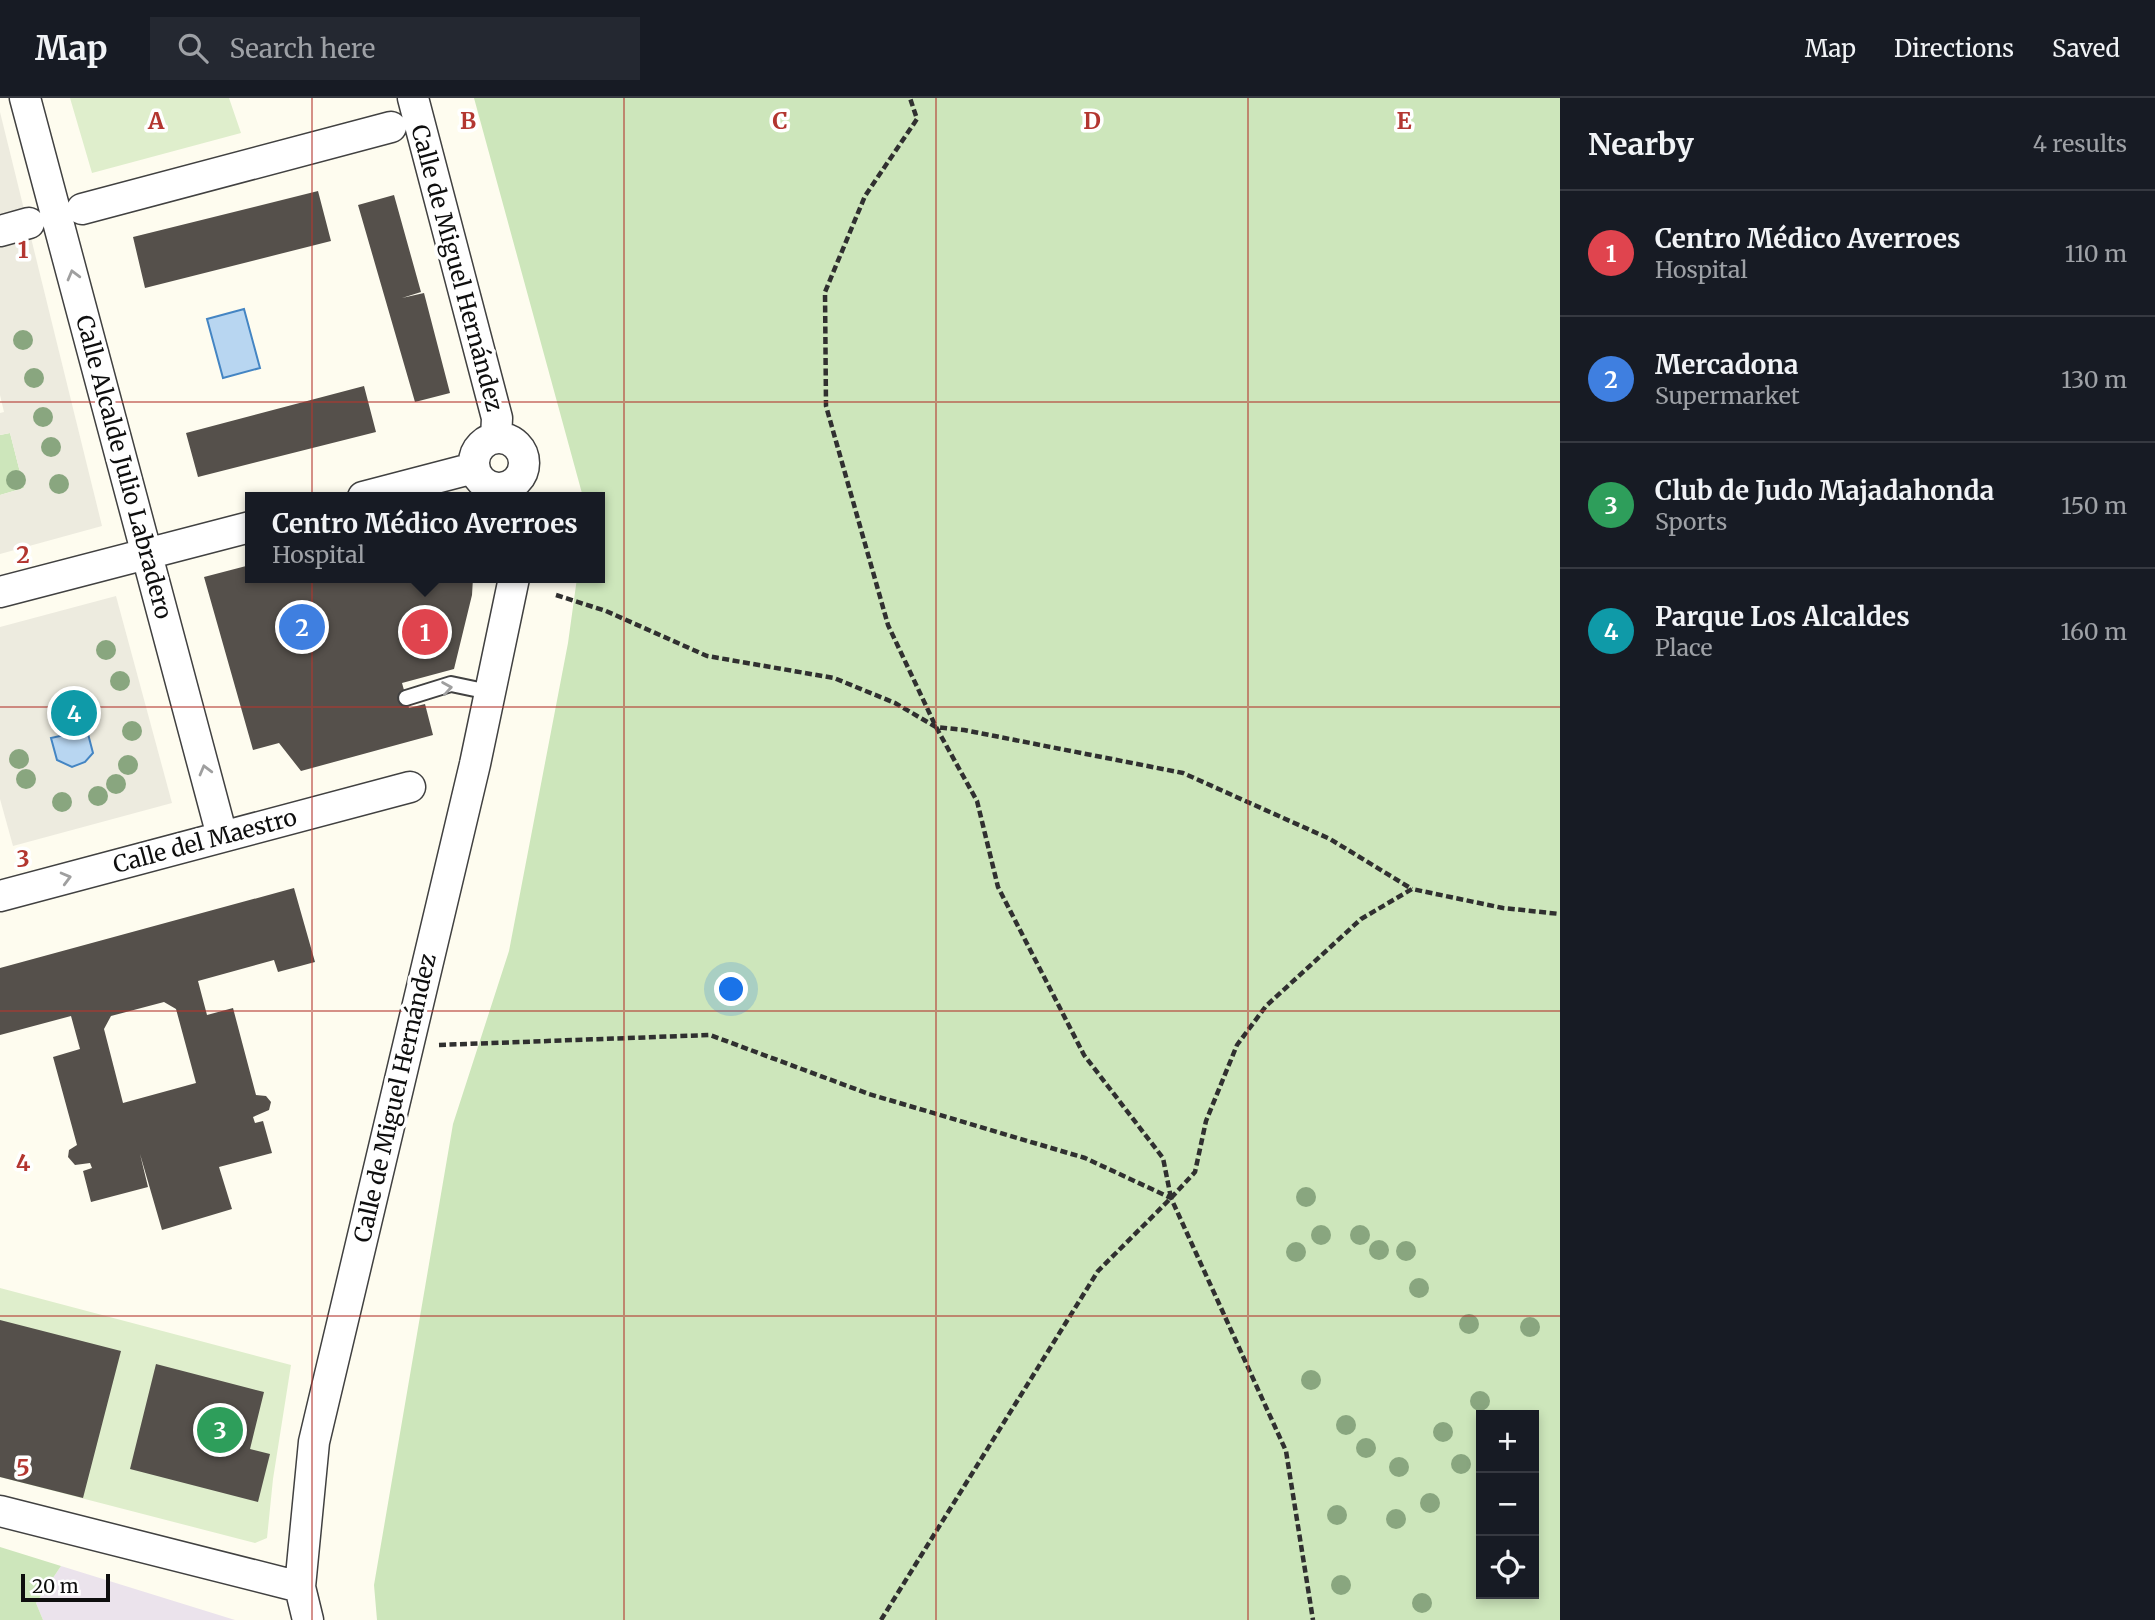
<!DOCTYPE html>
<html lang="en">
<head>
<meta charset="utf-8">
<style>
  body { margin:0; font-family:Merriweather,serif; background:#242831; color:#f1f3f6 }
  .controls { position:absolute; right:21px; bottom:21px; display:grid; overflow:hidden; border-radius:0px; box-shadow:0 4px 10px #0003 }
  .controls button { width:63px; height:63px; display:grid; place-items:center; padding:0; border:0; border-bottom:2px solid #363941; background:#171b24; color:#f1f3f6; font:35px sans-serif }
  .scale { position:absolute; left:21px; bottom:18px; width:89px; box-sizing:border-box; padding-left:7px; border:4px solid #0e0e0e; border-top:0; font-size:19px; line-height:24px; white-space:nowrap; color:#0e0e0e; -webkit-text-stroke:5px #fff; paint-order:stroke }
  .you { position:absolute; left:732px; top:892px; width:24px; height:24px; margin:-18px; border:5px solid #fff; border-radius:50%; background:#1a73e8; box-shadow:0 0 0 10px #1a73e833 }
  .badge { display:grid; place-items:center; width:46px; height:46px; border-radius:50%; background:#d59e9d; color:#fff; font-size:23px; font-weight:700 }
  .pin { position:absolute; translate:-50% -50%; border:4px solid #fff; box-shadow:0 2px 7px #0006 }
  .popup { position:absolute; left:245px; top:394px; width:360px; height:91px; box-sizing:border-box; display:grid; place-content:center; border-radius:0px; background:#171b24; filter:drop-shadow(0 2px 5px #0005); font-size:23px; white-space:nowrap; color:#9ea1a6 }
  .popup b { font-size:26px; color:#f1f3f6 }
  .popup::after { content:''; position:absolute; left:50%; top:100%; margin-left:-14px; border:14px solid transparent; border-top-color:#171b24 }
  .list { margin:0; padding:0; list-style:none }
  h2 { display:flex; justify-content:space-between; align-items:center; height:91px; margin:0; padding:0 28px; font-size:30px }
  h2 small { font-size:23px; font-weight:400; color:#9ea1a6 }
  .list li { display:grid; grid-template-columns:46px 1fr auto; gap:21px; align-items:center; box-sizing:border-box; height:126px; padding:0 28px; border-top:2px solid #363941 }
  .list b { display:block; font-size:26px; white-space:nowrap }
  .list p { margin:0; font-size:23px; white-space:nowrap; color:#9ea1a6 }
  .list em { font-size:23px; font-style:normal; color:#9ea1a6 }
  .icon { flex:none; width:38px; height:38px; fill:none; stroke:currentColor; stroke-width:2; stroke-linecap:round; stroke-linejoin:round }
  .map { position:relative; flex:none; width:1560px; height:1522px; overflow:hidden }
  header { display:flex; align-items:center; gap:42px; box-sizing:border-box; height:98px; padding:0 35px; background:#171b24; border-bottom:2px solid #363941 }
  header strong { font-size:33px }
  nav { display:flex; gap:38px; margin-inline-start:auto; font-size:24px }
  .search { width:490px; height:63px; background:#242831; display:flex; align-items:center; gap:18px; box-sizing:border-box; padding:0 24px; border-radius:0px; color:#9ea1a6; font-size:26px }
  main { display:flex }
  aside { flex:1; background:#171b24 }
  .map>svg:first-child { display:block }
</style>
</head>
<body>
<header>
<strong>Map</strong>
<div class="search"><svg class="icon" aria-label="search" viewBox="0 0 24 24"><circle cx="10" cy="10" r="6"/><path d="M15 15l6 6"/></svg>Search here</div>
<nav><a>Map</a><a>Directions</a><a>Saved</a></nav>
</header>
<main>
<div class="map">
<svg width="1560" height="1522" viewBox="0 0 1560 1522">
  <rect width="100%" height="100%" fill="#fefcef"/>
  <path fill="#ebe3ec" d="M61,1468L235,1522H43L36,1505Z"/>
  <path fill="#cde6bb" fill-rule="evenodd" d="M474,0H1560V1522H377L374,1487L453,1026L509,853L568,545L577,480H600V399H583ZM1534,1317V1496H1481V1317Z
    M10,335L24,390L0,397V337Z
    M0,1449L61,1468L36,1505L43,1522H0Z"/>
  <path fill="#dfeecc" d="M70,0H229L241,35L92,75Z
    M0,1190L291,1267L273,1381L267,1440L255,1445L0,1379Z"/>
  <path fill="#edebdf" d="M0,14L102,428L0,456V397L24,390L10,335L0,337V315L4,314L0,297Z
    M116,498L172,705L13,748L0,701V529Z"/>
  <path fill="#b8d6f1" stroke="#4485c3" stroke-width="2" d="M244,211L260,270L223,280L207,221Z
    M87,632L93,655L85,664L72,669L57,662L51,640Z"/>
  <path fill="#55504b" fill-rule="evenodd" d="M318,93L331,143L145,190L133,139Z
    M394,97L421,194L402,200L424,195L450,295L415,304L358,107Z
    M364,288L376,334L198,379L186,335Z
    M250,467V480H473L472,497L454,571L402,585L409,610L425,606L433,637L301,673L279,645L253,652L204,479Z
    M294,790L315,864L278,874L274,862L198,883L207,917L233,910L256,997L266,998L271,1004L269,1012L253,1019L255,1025L263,1023L272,1055L219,1069L232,1111L162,1132L140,1056L148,1089L91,1104L83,1073L92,1070L90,1065L75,1067L68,1059L69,1052L77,1047L53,959L80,951L71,918L0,937V870ZM164,904L176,911L196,985L123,1005L104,931L111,918Z
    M0,1222L121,1253L83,1400L0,1379Z
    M156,1266L264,1294L250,1351L270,1356L258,1404L130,1371Z"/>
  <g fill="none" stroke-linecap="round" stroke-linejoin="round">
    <defs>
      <path id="lane" d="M406,600L451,586L489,594"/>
      <path id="street" d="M25,0L222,738
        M413,0L497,320L496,340
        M82,111L391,29
        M0,133L29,125
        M474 365a25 25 0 1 1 50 0a25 25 0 1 1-50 0Z
        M363,399L474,370
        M0,494L250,429
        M0,798L410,689
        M0,1413L300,1489
        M308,1522L300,1489L314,1344L475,666L514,480"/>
    </defs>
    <use href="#lane" stroke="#414141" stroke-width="18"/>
    <use href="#street" stroke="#414141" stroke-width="33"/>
    <path stroke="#303030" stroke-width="4.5" stroke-dasharray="7 3.5" stroke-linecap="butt" d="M556,497L606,513L707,558L834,580L895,605L936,629L964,632L1183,675L1330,741L1412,791
      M439,947L710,937L869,996L1085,1060L1171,1100L1286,1353L1313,1522
      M1171,1100L1195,1074L1206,1023L1237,947L1266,908L1361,821L1412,791L1503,810L1560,816
      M881,1522L1098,1173L1171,1100L1163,1060L1084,957L998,789L977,703L936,629L888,527L826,308L825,194L865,98L917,21L910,0"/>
    <use href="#lane" stroke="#fff" stroke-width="14"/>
    <use href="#street" stroke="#fff" stroke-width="30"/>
  </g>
  <g fill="#89a67f">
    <circle cx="23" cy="242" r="10"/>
    <circle cx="34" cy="280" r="10"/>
    <circle cx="43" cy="319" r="10"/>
    <circle cx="51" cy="349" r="10"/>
    <circle cx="16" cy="382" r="10"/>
    <circle cx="59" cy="386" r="10"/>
    <circle cx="106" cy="552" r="10"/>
    <circle cx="120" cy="583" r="10"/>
    <circle cx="132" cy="633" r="10"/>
    <circle cx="19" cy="661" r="10"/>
    <circle cx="128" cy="667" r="10"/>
    <circle cx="26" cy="681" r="10"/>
    <circle cx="116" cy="686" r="10"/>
    <circle cx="98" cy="698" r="10"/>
    <circle cx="62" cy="704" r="10"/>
    <circle cx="1306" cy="1099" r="10"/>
    <circle cx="1321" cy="1137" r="10"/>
    <circle cx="1360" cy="1137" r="10"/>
    <circle cx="1379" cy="1152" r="10"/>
    <circle cx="1406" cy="1153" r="10"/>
    <circle cx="1296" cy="1154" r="10"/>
    <circle cx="1419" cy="1190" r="10"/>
    <circle cx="1469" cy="1226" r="10"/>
    <circle cx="1530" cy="1229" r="10"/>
    <circle cx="1311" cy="1282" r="10"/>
    <circle cx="1480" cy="1303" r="10"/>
    <circle cx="1346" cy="1327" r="10"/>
    <circle cx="1443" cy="1334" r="10"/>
    <circle cx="1366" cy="1350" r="10"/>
    <circle cx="1461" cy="1366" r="10"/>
    <circle cx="1399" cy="1369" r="10"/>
    <circle cx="1430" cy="1405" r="10"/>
    <circle cx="1337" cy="1417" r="10"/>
    <circle cx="1396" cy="1421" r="10"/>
    <circle cx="1341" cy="1487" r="10"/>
    <circle cx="1422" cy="1505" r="10"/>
  </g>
  <defs><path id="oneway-chevron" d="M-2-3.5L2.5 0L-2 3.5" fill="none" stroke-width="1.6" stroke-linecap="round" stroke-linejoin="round" transform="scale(1.75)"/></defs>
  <g stroke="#9f9f9f">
    <use href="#oneway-chevron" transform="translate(73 177) rotate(-105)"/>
    <use href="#oneway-chevron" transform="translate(447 590) rotate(-9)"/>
    <use href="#oneway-chevron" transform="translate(205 672) rotate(-105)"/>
    <use href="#oneway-chevron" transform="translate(66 780) rotate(-15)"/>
  </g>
  <path fill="none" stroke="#b33630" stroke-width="2" stroke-opacity="0.55" d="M312,0V1522M624,0V1522M936,0V1522M1248,0V1522M0,304H1560M0,609H1560M0,913H1560M0,1218H1560"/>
  <g text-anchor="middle" stroke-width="7" stroke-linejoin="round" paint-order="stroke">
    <g font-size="23" fill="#0e0e0e" stroke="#fff">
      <text transform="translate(457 170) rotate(75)" y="8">Calle de Miguel Hernández</text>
      <text transform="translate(124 369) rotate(75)" y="8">Calle Alcalde Julio Labradero</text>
      <text transform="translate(205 743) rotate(-15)" y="8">Calle del Maestro</text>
      <text transform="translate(395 1000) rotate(-77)" y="8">Calle de Miguel Hernández</text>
    </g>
  </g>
  <g font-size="23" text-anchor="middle" font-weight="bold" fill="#b33630" stroke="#fff" stroke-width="7" stroke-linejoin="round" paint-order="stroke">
    <text x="156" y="31">A</text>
    <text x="468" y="31">B</text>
    <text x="780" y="31">C</text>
    <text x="1092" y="31">D</text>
    <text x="1404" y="31">E</text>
    <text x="23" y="160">1</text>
    <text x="23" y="465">2</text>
    <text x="23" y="769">3</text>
    <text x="23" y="1073">4</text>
    <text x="23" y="1378">5</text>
  </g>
</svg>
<div class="controls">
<button>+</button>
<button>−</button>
<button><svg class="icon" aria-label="locate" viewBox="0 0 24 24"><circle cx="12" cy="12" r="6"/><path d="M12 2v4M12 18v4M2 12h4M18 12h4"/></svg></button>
</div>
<div class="scale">20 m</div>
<div class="you"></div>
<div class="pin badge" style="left:425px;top:534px;background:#e0444e">1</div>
<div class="popup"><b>Centro Médico Averroes</b>Hospital</div>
<div class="pin badge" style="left:302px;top:529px;background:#3f7fe0">2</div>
<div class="pin badge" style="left:220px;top:1332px;background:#2e9e5b">3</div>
<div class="pin badge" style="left:74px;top:615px;background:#0f9aa8">4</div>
</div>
<aside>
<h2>Nearby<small>4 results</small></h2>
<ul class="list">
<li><span class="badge" style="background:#e0444e">1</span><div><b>Centro Médico Averroes</b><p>Hospital</p></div><em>110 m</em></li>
<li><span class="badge" style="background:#3f7fe0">2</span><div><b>Mercadona</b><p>Supermarket</p></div><em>130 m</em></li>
<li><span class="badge" style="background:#2e9e5b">3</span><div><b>Club de Judo Majadahonda</b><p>Sports</p></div><em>150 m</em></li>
<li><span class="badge" style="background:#0f9aa8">4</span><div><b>Parque Los Alcaldes</b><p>Place</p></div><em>160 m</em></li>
</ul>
</aside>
</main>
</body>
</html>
